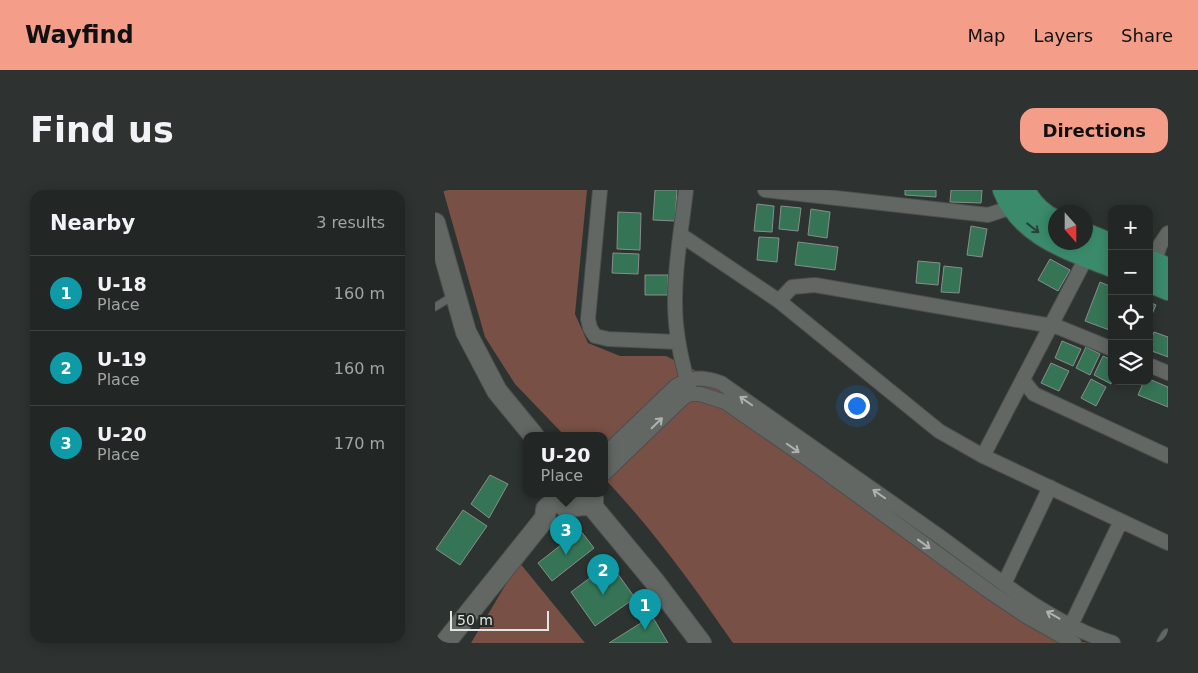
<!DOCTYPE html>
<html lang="en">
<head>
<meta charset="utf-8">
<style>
  body { margin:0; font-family:"DejaVu Sans",sans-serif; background:#2e3231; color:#f1f3f6 }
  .controls { position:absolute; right:15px; top:15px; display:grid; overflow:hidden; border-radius:10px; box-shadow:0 2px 12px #0003 }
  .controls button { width:45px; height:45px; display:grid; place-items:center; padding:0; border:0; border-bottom:1px solid #3f4341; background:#222624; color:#f1f3f6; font:25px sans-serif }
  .compass { position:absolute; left:613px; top:15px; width:45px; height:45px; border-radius:50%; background:#222624; box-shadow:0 2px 12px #0003; rotate:159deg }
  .scale { position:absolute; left:15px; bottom:12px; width:99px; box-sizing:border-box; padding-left:5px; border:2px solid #e1e5e3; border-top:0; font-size:14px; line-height:18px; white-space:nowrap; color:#e1e5e3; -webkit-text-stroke:4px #242926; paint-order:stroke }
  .you { position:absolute; left:421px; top:215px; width:18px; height:18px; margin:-12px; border:4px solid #fff; border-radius:50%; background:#1a73e8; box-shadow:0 0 0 8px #1a73e833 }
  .badge { display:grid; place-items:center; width:32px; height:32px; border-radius:50%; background:#f49e89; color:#fff; font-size:16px; font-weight:700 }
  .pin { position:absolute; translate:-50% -41px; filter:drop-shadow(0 1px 2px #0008) }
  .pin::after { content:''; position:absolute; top:26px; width:18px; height:15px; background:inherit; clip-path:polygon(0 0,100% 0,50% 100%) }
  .popup { position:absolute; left:88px; top:242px; width:85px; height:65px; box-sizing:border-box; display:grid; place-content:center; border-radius:10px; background:#222624; filter:drop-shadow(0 1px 4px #0005); font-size:16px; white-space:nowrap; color:#a2a5a6 }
  .popup b { font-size:19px; color:#f1f3f6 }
  .popup::after { content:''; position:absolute; left:50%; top:100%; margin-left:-10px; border:10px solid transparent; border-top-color:#222624 }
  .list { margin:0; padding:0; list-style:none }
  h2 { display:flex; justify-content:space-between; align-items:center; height:65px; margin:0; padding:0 20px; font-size:21px }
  h2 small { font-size:16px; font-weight:400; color:#a2a5a6 }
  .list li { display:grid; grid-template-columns:32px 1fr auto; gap:15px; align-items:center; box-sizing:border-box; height:75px; padding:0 20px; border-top:1px solid #3f4341 }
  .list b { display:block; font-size:19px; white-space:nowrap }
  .list p { margin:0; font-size:16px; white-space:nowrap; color:#a2a5a6 }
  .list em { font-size:16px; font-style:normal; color:#a2a5a6 }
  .icon { flex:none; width:28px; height:28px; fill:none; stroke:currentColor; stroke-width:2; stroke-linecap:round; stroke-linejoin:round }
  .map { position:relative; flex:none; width:733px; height:453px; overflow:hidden; border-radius:15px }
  header { display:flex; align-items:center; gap:30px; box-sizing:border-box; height:70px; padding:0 25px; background:#f49e89; color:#111 }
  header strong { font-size:24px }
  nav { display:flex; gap:28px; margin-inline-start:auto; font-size:18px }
  .intro { display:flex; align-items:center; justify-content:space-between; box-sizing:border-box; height:120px; padding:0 30px }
  h1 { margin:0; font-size:35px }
  .button { padding:12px 22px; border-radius:15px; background:#f49e89; color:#111; font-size:18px; font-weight:700 }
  main { display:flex; gap:30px; padding:0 30px }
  aside { flex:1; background:#222624; border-radius:15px; box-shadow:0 2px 12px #0003 }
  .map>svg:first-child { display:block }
</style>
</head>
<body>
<header>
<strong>Wayfind</strong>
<nav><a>Map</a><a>Layers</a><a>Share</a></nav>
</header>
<div class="intro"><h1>Find us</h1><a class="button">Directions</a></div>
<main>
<aside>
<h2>Nearby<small>3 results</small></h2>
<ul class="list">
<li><span class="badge" style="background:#0f9aa8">1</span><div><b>U-18</b><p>Place</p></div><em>160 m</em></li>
<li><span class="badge" style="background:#0f9aa8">2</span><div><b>U-19</b><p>Place</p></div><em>160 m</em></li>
<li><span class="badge" style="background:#0f9aa8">3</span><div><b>U-20</b><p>Place</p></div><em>170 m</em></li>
</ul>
</aside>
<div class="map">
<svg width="733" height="453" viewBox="0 0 733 453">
  <rect width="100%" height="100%" fill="#2d3330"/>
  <path fill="#795046" d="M8,0H152L140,124L153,153L185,166H231L261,181L626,448L654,453H298C258,395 218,340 170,289V246H130L80,194L50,147Z
    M84,372L150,453H36Z"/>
  <path fill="#367456" stroke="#888e8a" d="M220,0H242L240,31L218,30Z
    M470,0H501V7L470,5Z
    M516,0H547L546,13L515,12Z
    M322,14L339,16L337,42L319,41Z
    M346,16L366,18L363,41L344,39Z
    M376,19L395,22L392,48L373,45Z
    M183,22L206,23L205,60L182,59Z
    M536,36L552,39L547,67L532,65Z
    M324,47L344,48L342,72L322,70Z
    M363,52L403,57L400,80L360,75Z
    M178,63L204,64L203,84L177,83Z
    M615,69L635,80L623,101L603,90Z
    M483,71L505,73L503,95L481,93Z
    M509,76L527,78L524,103L506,102Z
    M210,85H233V105H210Z
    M665,92L677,97V141L650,131Z
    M714,112L721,115L714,131Z
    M719,142L733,147V167L714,160V154Z
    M627,151L646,159L638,176L620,168Z
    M651,157L665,164L655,185L641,178Z
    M668,166L677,170L676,194L659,185Z
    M616,173L634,181L624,201L606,193Z
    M656,189L671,197L661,216L646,208Z
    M714,189L733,197V217L703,205L709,191H714Z
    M55,285L73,294L54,328L36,314Z
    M28,320L52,336L25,375L1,359Z
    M145,340L159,358L117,391L103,373Z
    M175,373L200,408L160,436L136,402Z
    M217,426L233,453H174Z"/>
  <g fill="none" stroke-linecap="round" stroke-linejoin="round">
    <defs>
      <path id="lane" d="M0,117L18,106"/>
      <path id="street" d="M165,0L153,129L155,138L160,146L173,149L243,152
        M251,0C246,43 237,91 241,134C243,155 248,177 254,197
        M330,0L553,25L577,17
        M246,45L344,111L504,241L548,266L733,353
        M719,73L725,55L733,43
        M344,111L357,97L380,95L623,137L677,159
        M714,175L733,183
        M588,190L599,204L733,266
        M170,264L241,196C257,186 269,187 286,193C359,244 432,295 504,346C558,385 613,433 678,453
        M548,266L652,66
        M170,283L248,208L255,204H265L290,212L377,272L551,399L591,426L639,453
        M569,394L615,297
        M636,435L686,331
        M729,453L733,446"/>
      <path id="secondary" d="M0,33L31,142L62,201L99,246
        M147,304L220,392L266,453
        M131,318L148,315L158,316V308
        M10,453L110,328L111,319L128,304"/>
      <path id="primary" d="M569,0C587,46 635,59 677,76
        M589,0C596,15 606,24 620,31
        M650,44L677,55
        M714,71L733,79
        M714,91L733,99"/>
    </defs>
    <use href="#lane" stroke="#4b4f4d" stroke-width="9"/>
    <use href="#street" stroke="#4b4f4d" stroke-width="16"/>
    <use href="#secondary" stroke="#4b4f4d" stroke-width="22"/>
    <use href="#primary" stroke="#4b4f4d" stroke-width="24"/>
    <use href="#lane" stroke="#626764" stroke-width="7"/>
    <use href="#street" stroke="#626764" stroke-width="14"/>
    <use href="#secondary" stroke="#626764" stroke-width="20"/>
    <use href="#primary" stroke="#3a8b6b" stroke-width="22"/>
  </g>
  <defs><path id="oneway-shaft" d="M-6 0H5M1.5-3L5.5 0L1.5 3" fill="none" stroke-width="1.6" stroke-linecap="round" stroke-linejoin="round" transform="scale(1.25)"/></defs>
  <use stroke="#2a4237" href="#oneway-shaft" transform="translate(598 38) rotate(38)"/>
  <g stroke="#aeb3b0">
    <use href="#oneway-shaft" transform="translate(311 211) rotate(-145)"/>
    <use href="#oneway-shaft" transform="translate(222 233) rotate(-44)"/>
    <use href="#oneway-shaft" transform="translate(358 258) rotate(35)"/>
    <use href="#oneway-shaft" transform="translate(444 304) rotate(-145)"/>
    <use href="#oneway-shaft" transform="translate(489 354) rotate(36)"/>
    <use href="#oneway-shaft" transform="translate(618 425) rotate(-151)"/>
  </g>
</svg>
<div class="controls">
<button>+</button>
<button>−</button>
<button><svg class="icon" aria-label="locate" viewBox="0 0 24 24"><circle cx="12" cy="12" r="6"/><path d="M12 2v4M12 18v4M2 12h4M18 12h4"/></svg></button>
<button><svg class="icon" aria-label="layers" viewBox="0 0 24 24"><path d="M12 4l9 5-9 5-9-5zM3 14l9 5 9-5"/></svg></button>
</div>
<svg class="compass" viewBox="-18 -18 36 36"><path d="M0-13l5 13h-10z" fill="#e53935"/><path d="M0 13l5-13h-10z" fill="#a2a5a6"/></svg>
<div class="scale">50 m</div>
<div class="you"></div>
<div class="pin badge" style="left:210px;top:440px;background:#0f9aa8">1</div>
<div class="pin badge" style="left:168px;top:405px;background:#0f9aa8">2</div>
<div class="pin badge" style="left:131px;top:365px;background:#0f9aa8">3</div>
<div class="popup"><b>U-20</b>Place</div>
</div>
</main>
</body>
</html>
